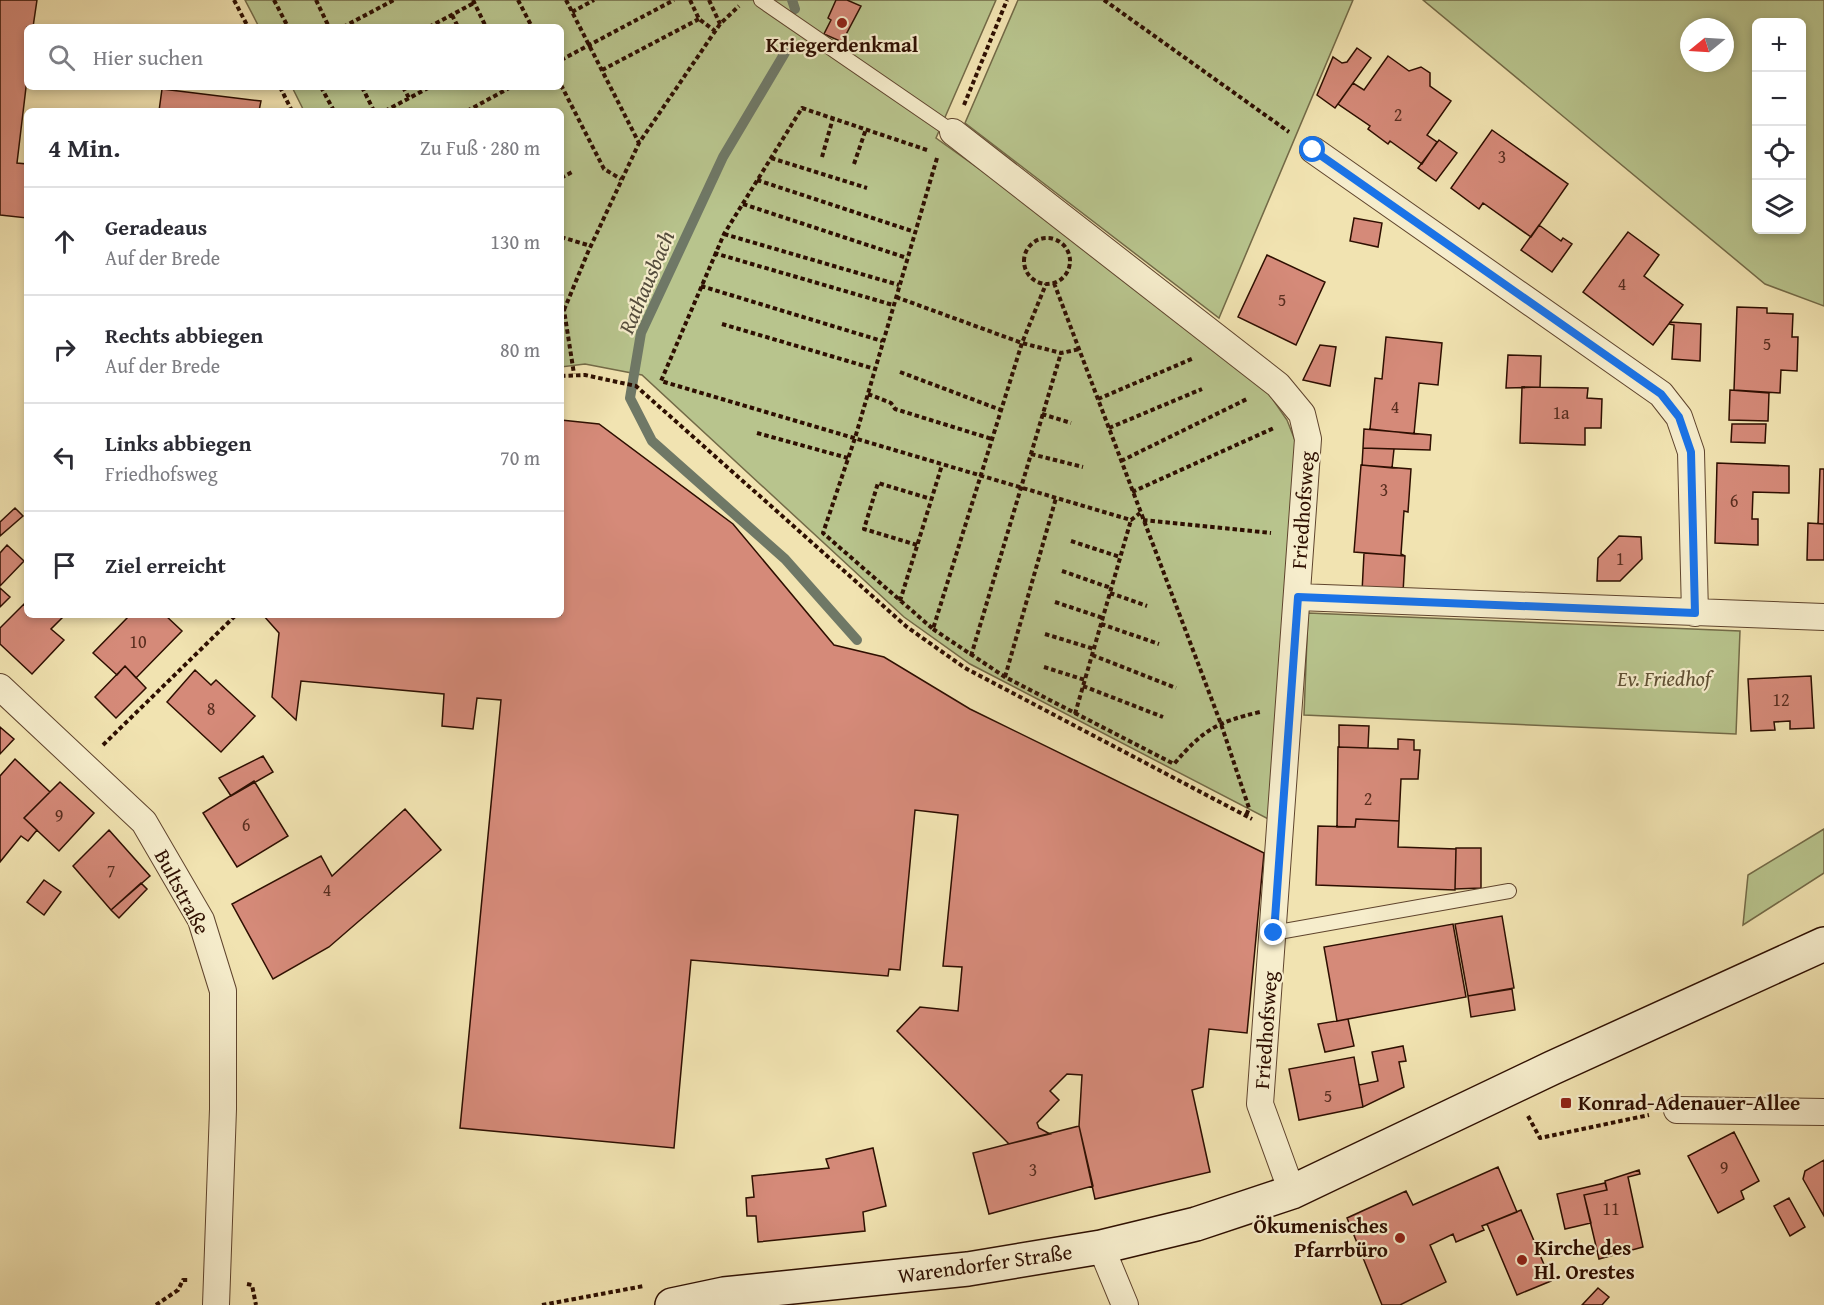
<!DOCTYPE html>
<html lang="de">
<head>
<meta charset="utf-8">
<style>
  body { margin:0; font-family:"Gentium Book Plus",serif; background:#f2f2f3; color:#2b2b33 }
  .controls { position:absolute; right:18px; top:18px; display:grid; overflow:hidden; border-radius:9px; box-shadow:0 3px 9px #0003 }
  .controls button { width:54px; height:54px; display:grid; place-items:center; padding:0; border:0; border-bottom:2px solid #e1e1e2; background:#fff; color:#2b2b33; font:30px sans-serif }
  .compass { position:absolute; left:1680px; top:18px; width:54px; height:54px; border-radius:50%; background:#fff; box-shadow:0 3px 9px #0003; rotate:252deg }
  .stop { position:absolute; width:18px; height:18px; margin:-14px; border:4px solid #1a73e8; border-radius:50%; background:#fff }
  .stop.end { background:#1a73e8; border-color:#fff; box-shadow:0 2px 6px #0008 }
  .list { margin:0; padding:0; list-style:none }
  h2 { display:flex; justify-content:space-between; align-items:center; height:78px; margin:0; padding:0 24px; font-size:26px }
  h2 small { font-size:20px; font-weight:400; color:#7c7c81 }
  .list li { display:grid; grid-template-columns:39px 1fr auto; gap:18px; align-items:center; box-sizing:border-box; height:108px; padding:0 24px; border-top:2px solid #e1e1e2 }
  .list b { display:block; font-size:22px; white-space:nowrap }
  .list p { margin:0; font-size:20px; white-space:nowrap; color:#7c7c81 }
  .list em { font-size:20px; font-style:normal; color:#7c7c81 }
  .icon { flex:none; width:33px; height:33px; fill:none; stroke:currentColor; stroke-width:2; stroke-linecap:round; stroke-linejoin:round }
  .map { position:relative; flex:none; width:1824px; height:1305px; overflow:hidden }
  .search { position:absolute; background:#fff; box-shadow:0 3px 9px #0003; left:24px; top:24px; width:540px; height:66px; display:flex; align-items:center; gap:15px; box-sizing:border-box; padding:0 21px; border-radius:9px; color:#7c7c81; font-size:22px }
  .panel { position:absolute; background:#fff; box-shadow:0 3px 9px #0003; left:24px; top:108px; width:540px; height:510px; border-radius:9px }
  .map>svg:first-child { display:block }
</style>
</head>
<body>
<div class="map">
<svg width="1824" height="1305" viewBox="0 0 1824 1305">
  <rect width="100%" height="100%" fill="#f1e3b1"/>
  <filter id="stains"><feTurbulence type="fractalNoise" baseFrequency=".00333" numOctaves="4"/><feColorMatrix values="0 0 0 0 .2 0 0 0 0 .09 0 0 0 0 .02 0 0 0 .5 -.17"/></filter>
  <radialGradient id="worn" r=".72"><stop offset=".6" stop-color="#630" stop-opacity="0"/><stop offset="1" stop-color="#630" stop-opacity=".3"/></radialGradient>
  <path fill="#b8c48d" stroke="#736a47" stroke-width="1.5" fill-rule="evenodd" d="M245,0H996L936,138L1073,236L1269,394L1287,420L1296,443L1274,822L970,664L904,617L642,375L585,364L561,367V111H304L292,87H561V27H259Z
    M1018,0H1353L1219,318L965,123Z
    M1423,0H1824V306L1765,284ZM1756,22H1802V230H1756ZM1689,27H1725V63H1689Z
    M1308,613L1740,631L1736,734L1304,715Z
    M1824,829V873L1743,925L1748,875Z"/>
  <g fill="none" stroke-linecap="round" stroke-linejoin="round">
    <path stroke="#6f7866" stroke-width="10" d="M792,0L795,9
      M786,51L723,157L641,333L630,398L652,441L785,559L857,640"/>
  </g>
  <path fill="#d58a79" stroke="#2e0f01" stroke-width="1.5" d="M0,0H37L33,27H27V79L17,163L27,164V218L0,215Z
    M836,0H847L861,6L842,42L824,34L831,20L828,18Z
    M1357,48L1371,58L1335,108L1317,95L1333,57L1342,63L1347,62Z
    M1388,56L1409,71L1421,67L1430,73V86L1451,101L1427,135L1437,142L1422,164L1390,141L1388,144L1368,129L1370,126L1338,104L1353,83L1364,90Z
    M162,89L261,101L259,111H159Z
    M1492,130L1568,184L1531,237L1483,203L1479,209L1451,188Z
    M1439,140L1457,153L1436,181L1418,168Z
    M1354,218L1382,223L1378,247L1350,241Z
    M1539,225L1561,241L1563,238L1572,244L1552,272L1521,250Z
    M1628,232L1659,255L1644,276L1683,305L1653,345L1583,292Z
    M1267,255L1325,282L1296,345L1238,317Z
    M1737,307L1767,308V313L1793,314L1792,337H1798L1797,371L1781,370L1780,393L1734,390Z
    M1670,322L1701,324L1700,361L1672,359L1674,325L1669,324Z
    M1386,337L1442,343L1438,385L1419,383L1414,434L1370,429L1375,378L1382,379Z
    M1320,345L1336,347L1330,386L1303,380Z
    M1508,355L1541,356L1540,387L1506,388Z
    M1522,387L1588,388L1587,398L1602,399L1601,428H1585V445L1520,443Z
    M1730,390L1769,393L1768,421L1729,420Z
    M561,420L599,424L733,524L834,645L884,657L970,709L1264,853L1247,1033L1209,1029L1203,1087L1192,1090L1210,1172L1095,1199L1079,1126L1082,1075L1067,1074L1050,1091L1059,1100L1037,1123L1039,1128L1050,1134L1009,1144L897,1031L920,1007L958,1011L962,967L943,966L958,815L915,810L900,970L889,969L888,976L691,960L674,1148L460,1128L501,700L477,698L473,729L442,726L444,694L301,681L296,720L272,697L279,633L263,615H561Z
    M1732,424H1766L1765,443L1731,442Z
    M1364,429L1431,435L1430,450L1363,448Z
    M1363,448L1394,449L1392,468L1362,465Z
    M1717,463L1789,466V493L1753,492L1752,519H1758V545L1715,543Z
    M1361,465L1411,469L1408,512L1404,511L1401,554L1405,556L1354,552Z
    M1820,469H1824V524H1818Z
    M15,508L23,516L0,536V522Z
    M1808,523L1824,524V560H1807Z
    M1619,536L1641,537L1642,559L1620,581H1597L1598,558Z
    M7,545L24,561L0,586V553Z
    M1364,553L1405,556L1403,593L1362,592Z
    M0,588L10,597L0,607Z
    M24,604L27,607V615H65L51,629L64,640L32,674L0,644V628Z
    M126,615H165L182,631L136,678L125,666L117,675L93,653L128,617Z
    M125,666L146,688L116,718L95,697Z
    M195,670L211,685L216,680L255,716L221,752L167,702Z
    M1811,676L1814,728L1790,729V721L1774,722L1775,730L1751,731L1748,679Z
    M1339,725L1369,726L1368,748L1339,747Z
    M0,727L14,739L0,754Z
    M1398,739L1414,740V750H1420L1418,779H1401L1399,821L1356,819L1355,827H1337L1338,747L1398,749Z
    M263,756L273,772L231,796L219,778Z
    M15,759L50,792L24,818L37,830L28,841L21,836L0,862V776Z
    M254,781L288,836L237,867L203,813Z
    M60,782L94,813L59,851L24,818Z
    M405,809L441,850L329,947L273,979L232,904L321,856L332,876Z
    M1356,819L1399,821L1398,847L1456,849L1455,890L1316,885L1318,826L1355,827Z
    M109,830L150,876L111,910L73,866Z
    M1456,848H1481V888L1455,889Z
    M44,880L61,892L44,915L27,902Z
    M141,883L147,889L119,918L111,910Z
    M1502,916L1514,988L1468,996L1455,924Z
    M1453,924L1466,997L1337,1021L1324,947Z
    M1512,989L1515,1010L1471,1017L1468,996Z
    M1348,1019L1354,1046L1325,1052L1318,1024Z
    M1403,1046L1406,1061L1399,1062L1404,1087L1363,1107L1359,1085L1378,1081L1372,1052Z
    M1354,1057L1363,1107L1299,1120L1289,1069Z
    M1079,1126L1093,1186L989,1214L973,1153Z
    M1734,1132L1759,1181L1741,1191L1744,1199L1718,1213L1688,1156Z
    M873,1148L886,1206L863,1212L865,1231L758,1242L756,1216H747L746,1198L754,1197L752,1176L829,1168L826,1159Z
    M1824,1160V1216L1803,1179L1805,1171Z
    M1498,1167L1517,1212L1482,1226L1484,1230L1456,1242L1453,1234L1430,1245L1446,1282L1400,1305H1382L1347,1218L1406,1191L1413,1205Z
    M1639,1170L1640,1174L1628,1177L1643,1247L1599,1259L1584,1195L1607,1190L1605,1181Z
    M1605,1183L1607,1190L1584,1195L1591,1223L1565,1229L1557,1194Z
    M1789,1198L1805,1227L1790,1236L1774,1206Z
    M1521,1210L1551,1281L1517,1295L1487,1224Z
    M1598,1288L1609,1297L1602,1305H1582Z"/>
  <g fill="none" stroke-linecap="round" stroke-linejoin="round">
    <defs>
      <path id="service" d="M761,0L953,132
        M1273,933L1509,891"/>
      <path id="minor" d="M953,132L1278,385L1302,414L1308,439L1260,1104L1292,1192
        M1313,150L1661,394L1679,417L1691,452L1695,613
        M1298,597L1824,617
        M0,687L144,822L201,920L223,991V1109L216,1305
        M1677,1110L1824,1112
        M1101,1247L1125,1305"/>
      <path id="secondary" d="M672,1305L724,1294L968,1269L1101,1247L1196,1224L1292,1192L1552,1068L1824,944"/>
    </defs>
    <use href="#service" stroke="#5f442d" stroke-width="16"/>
    <use href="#minor" stroke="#5f442d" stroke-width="28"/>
    <use href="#secondary" stroke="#2e0f01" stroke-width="36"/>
    <path stroke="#2e0f01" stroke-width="4" stroke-dasharray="4.5 3" stroke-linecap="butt" d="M234,0L248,27
      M274,0L288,27
      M316,0L329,27
      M473,0L486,27
      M518,0L532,27
      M566,0L639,143
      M690,0L699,19L715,31
      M709,0L720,24
      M1104,0L1289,132
      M572,12L594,0
      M452,15L458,27
      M343,27L394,0
      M429,27L474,3
      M561,60L674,0
      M602,70L699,19
      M561,85L604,169L621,179
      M280,87L292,111
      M321,87L334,111
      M362,87L374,111
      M403,87L409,98
      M964,105L1007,0
      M385,111L430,87
      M467,111L511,87
      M927,150L802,108L724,234L661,381L1131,520L1140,513
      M822,157L833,118
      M771,158L867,188
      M937,158L855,438L823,533L933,629L1022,343L1046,284
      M854,164L866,129
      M561,178L572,172
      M757,180L915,232
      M743,204L907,258
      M724,234L899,285
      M561,237L591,246
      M1024 261a23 23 0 1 1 46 0a23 23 0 1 1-46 0Z
      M714,253L893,305
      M1054,283L1221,724L1249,808L1246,816
      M701,286L882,341
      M896,297L1022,343L1061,353L1080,349
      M561,310H564L574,374
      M564,310L588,252L639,143L720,24L739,6
      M722,324L875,369
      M900,372L1001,410
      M561,376L585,375L636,386L907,627L965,668L1252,819
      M868,394L891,403L895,409L992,439
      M1098,399L1194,358
      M1042,414L1071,423
      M1109,428L1202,389
      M757,433L848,458
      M1031,454L1083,467
      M1121,461L1247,399
      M1132,492L1274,428
      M1143,520L1271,533
      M1071,541L1120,557
      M917,545L864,529L878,483L931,499
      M1062,571L1111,588
      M1110,593L1147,606
      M900,601L942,465
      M1055,602L1103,618
      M1101,624L1159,644
      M933,629L1005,677L1174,764C1202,731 1216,722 1260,712
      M1045,634L1094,649
      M1092,655L1176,688
      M971,656L1061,353
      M1044,667L1085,680
      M1005,677L1056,498
      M1083,686L1163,717
      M1075,714L1131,520
      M103,745L236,615
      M1528,1116L1540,1138L1649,1115
      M247,1284L252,1285L256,1305
      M156,1305L178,1290L183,1280H189
      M542,1305L644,1286"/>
    <use href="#service" stroke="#f6edcc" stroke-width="14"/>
    <use href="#minor" stroke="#f6edcc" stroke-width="26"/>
    <use href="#secondary" stroke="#f6edcc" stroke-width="33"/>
  </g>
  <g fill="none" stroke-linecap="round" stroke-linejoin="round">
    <path stroke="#1a73e8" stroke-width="8" d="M1274,933L1298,597L1695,613L1691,452L1679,417L1661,394L1313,150"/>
  </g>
  <g fill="#8f2418" stroke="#f6edcc" stroke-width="2">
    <circle cx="842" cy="23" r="6"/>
    <rect x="1560" y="1097" width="12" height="12" rx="3"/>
    <circle cx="1400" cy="1238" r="6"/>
    <circle cx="1522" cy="1260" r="6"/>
  </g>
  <g text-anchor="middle" stroke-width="4.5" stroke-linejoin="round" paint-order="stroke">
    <g font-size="18" fill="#582e1f">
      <text x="1398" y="121">2</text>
      <text x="1502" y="163">3</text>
      <text x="1622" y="290">4</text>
      <text x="1282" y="306">5</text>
      <text x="1767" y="350">5</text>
      <text x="1395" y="413">4</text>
      <text x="1561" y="419">1a</text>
      <text x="1384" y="496">3</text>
      <text x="1734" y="507">6</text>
      <text x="1620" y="565">1</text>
      <text x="138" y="648">10</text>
      <text x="1781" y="706">12</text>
      <text x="211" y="715">8</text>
      <text x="1368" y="805">2</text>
      <text x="59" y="822">9</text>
      <text x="246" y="831">6</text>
      <text x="111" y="877">7</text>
      <text x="327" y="896">4</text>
      <text x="1328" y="1102">5</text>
      <text x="1724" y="1174">9</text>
      <text x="1033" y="1176">3</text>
      <text x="1611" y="1215">11</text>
    </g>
    <g font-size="21" font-weight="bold" fill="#2e0f01" stroke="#f6edcc" text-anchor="start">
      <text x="842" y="52" text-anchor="middle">Kriegerdenkmal</text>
      <text x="1578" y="1110">Konrad-Adenauer-Allee</text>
      <text x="1388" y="1233" text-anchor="end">Ökumenisches<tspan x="1388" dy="24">Pfarrbüro</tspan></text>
      <text x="1534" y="1255">Kirche des<tspan x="1534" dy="24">Hl. Orestes</tspan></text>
    </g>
    <g font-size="21" fill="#2e0f01" stroke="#f6edcc">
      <text transform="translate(1303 510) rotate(-86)" y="7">Friedhofsweg</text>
      <text transform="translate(182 892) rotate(62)" y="7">Bultstraße</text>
      <text transform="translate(1266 1030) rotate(-86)" y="7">Friedhofsweg</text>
      <text transform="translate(985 1264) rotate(-8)" y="7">Warendorfer Straße</text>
    </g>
    <g font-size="21" font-style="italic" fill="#5e4e32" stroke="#f6edcc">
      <text x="1664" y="686">Ev. Friedhof</text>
    </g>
    <g font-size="22" font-style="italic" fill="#544c3c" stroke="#f6edcc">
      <text transform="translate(646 282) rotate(-67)" y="8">Rathausbach</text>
    </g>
  </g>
  <rect width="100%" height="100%" filter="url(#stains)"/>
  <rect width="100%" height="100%" fill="url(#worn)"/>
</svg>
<div class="controls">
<button>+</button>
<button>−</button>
<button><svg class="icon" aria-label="locate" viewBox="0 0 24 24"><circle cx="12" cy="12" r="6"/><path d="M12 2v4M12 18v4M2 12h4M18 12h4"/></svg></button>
<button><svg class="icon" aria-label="layers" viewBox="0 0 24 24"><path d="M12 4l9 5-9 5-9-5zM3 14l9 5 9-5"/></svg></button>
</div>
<svg class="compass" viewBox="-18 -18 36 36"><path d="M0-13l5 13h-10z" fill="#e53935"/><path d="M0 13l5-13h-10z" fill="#7c7c81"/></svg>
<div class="stop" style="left:1313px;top:150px"></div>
<div class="stop end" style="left:1274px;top:933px"></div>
<div class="search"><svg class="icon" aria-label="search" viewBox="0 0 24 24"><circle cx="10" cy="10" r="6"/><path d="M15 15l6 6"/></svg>Hier suchen</div>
<section class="panel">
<h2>4 Min.<small>Zu Fuß · 280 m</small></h2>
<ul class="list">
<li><svg class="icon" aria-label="ahead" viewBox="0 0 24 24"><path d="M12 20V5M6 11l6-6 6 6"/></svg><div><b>Geradeaus</b><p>Auf der Brede</p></div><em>130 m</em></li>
<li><svg class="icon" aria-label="right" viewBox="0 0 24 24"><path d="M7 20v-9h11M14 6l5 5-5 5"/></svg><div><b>Rechts abbiegen</b><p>Auf der Brede</p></div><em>80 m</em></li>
<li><svg class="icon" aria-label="left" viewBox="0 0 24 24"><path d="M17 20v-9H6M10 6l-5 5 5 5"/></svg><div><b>Links abbiegen</b><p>Friedhofsweg</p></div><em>70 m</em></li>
<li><svg class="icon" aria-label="arrive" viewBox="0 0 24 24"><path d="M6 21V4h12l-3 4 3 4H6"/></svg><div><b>Ziel erreicht</b></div></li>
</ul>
</section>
</div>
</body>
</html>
